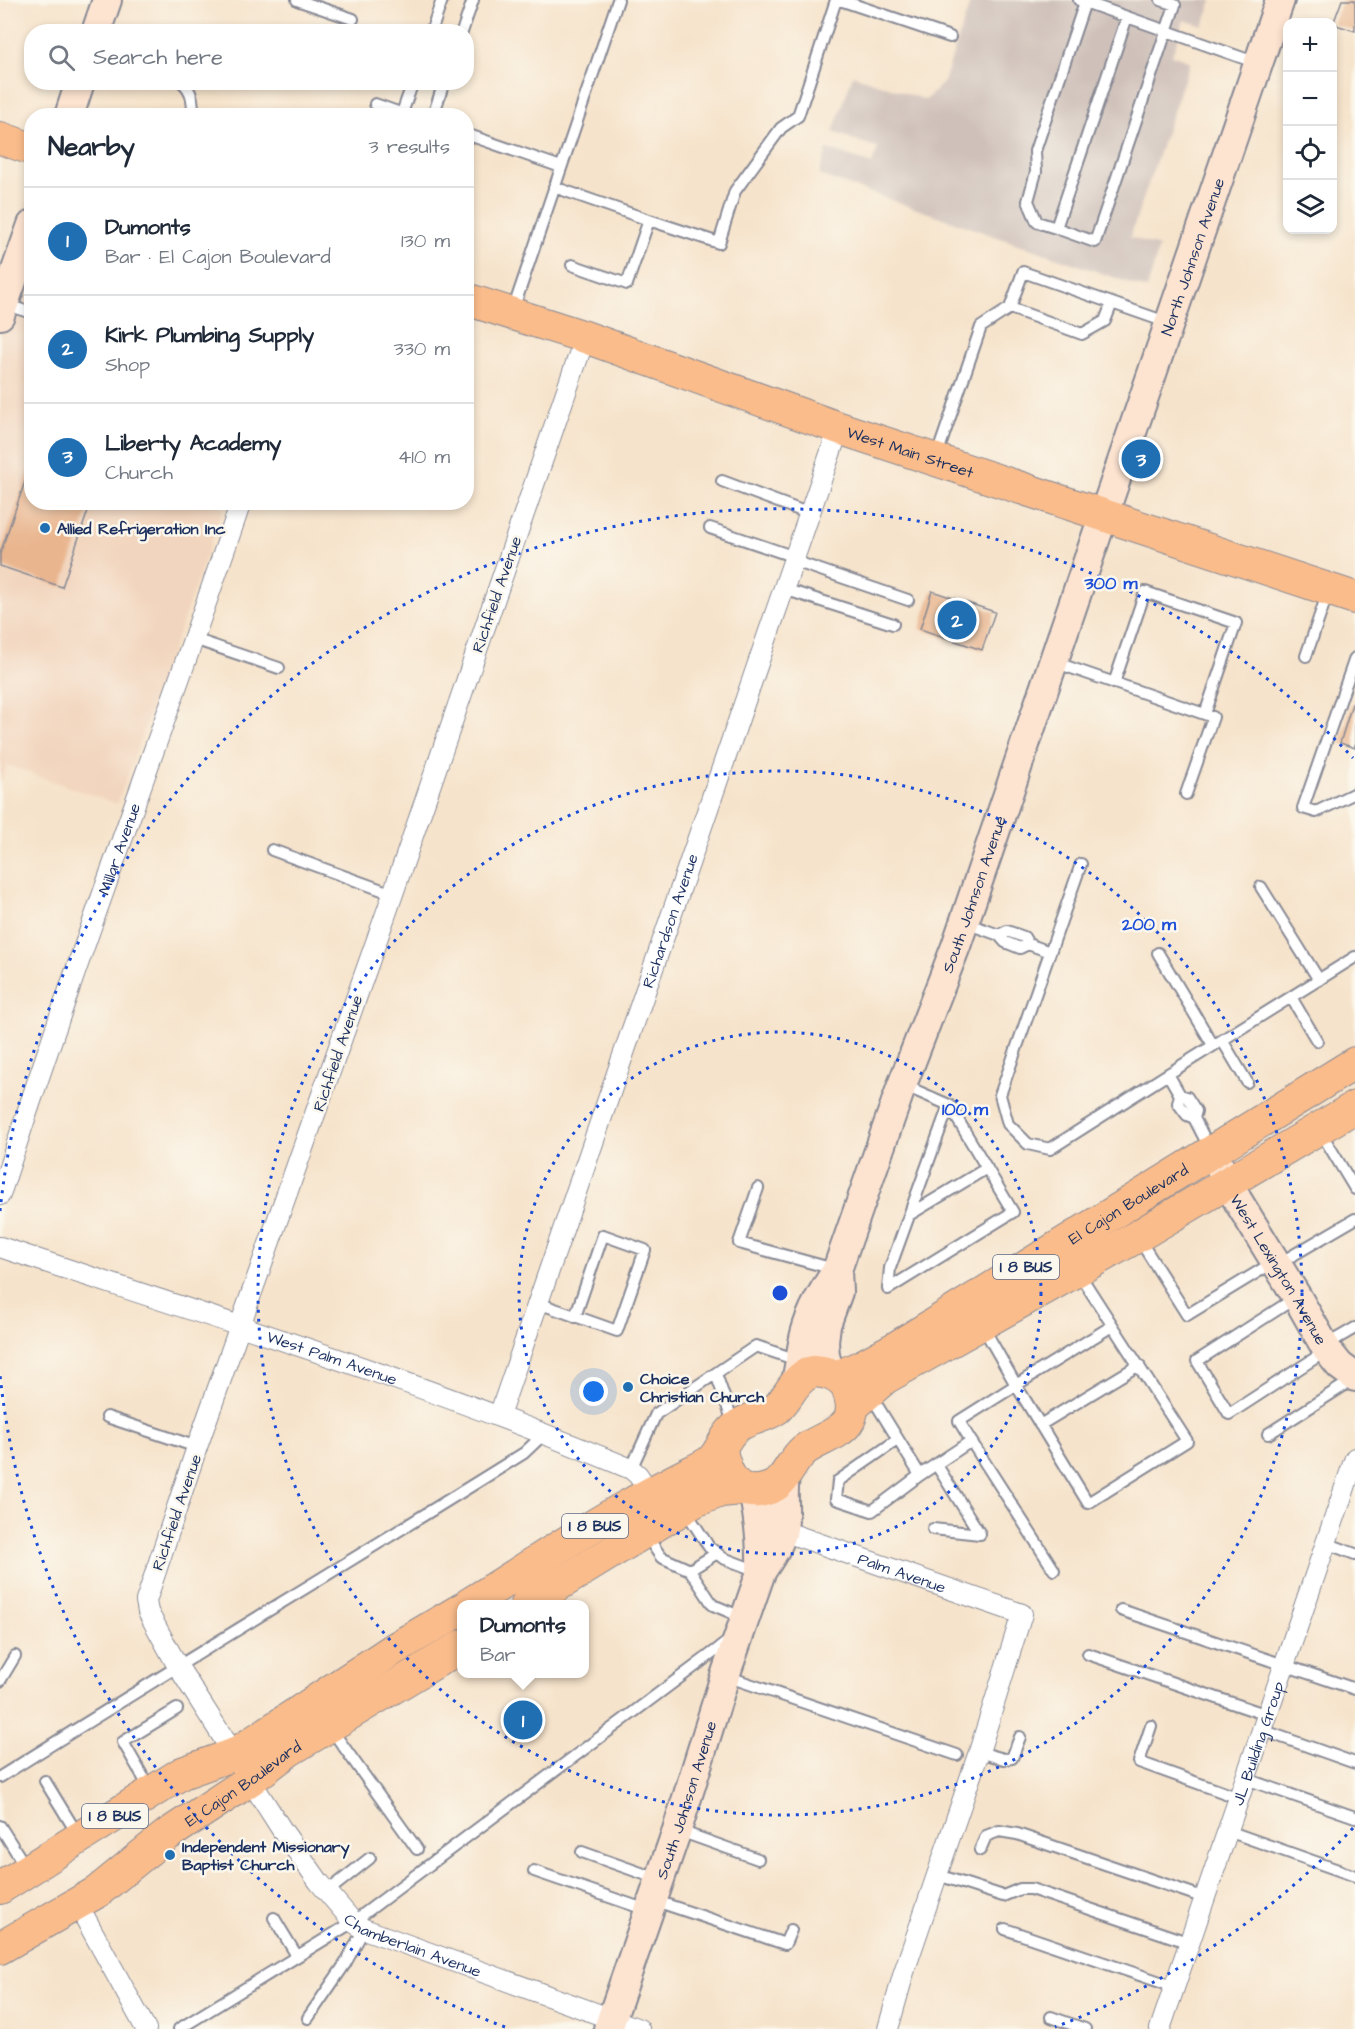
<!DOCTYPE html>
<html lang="en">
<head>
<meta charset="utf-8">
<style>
  body { margin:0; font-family:"Architects Daughter",sans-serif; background:#f6f6f7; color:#1f2937 }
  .controls { position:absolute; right:18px; top:18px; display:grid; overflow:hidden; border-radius:12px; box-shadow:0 3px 9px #0003 }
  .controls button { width:54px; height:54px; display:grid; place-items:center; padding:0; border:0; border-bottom:2px solid #e0e1e3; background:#fff; color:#1f2937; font:30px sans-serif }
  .you { position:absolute; left:594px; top:1392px; width:21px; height:21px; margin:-15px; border:4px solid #fff; border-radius:50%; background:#1a73e8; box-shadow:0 0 0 9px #1a73e833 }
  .badge { display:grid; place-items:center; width:39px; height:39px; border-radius:50%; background:#1f6fb2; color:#fff; font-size:20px; font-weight:700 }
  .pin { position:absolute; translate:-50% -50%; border:3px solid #fff; box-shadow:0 2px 6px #0006 }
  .popup { position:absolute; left:457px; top:1600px; width:132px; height:78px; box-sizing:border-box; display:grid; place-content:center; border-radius:12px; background:#fff; filter:drop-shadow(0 2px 4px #0005); font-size:20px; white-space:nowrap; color:#747a83 }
  .popup b { font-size:22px; color:#1f2937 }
  .popup::after { content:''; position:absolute; left:50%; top:100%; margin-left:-12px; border:12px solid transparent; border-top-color:#fff }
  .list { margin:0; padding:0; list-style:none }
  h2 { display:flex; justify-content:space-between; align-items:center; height:78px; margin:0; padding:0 24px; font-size:26px }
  h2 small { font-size:20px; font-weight:400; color:#747a83 }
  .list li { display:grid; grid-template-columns:39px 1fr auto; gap:18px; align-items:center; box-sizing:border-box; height:108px; padding:0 24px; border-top:2px solid #e0e1e3 }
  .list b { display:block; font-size:22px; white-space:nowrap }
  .list p { margin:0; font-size:20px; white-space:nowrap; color:#747a83 }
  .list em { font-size:20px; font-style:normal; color:#747a83 }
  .icon { flex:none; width:33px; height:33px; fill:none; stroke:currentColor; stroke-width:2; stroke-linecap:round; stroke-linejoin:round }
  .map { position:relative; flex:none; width:1355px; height:2029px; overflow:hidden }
  .search { position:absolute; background:#fff; box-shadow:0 3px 9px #0003; left:24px; top:24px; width:450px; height:66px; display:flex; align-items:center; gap:15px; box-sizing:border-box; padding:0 21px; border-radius:24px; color:#747a83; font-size:22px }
  .panel { position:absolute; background:#fff; box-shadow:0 3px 9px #0003; left:24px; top:108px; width:450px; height:402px; border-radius:24px }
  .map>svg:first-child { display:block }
</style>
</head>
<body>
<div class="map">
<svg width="1355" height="2029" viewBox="0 0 1355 2029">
  <rect width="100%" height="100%" fill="#fbf7ec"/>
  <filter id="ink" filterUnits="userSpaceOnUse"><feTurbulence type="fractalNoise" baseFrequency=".0167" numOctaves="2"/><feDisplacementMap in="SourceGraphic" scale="12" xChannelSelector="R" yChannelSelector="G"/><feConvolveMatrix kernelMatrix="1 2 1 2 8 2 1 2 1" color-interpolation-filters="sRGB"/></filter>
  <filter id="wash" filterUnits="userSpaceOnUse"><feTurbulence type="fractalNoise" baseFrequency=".008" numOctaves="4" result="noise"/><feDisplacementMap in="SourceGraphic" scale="24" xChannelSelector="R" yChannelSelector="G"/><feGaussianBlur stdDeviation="1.35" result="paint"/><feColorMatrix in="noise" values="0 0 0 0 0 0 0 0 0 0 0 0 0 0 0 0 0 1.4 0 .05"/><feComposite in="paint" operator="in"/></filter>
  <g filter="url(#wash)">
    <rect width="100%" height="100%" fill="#f6e3cb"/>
    <path fill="#f2d5be" d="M31,187L32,502L225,503L117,804L7,765L0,784V278Z"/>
    <path fill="#cfc1ba" d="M971,0H1212L1203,26L1184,20L1172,55L1190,62L1130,237L1159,247L1147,289L819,175L827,149L872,164L878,148L833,132L853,75L926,100L944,82Z"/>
    <g id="blocks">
      <path fill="#e9b58e" d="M1342,0H1355V31L1333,24Z
        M29,470H32V502H91L62,587L0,566V554Z
        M932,591L995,612L982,650L920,629Z
        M1352,704L1355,705V748L1340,743Z"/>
    </g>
  </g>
  <g filter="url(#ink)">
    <use href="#blocks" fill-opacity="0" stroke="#888994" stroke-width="1.5"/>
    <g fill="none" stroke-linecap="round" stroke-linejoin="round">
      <defs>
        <path id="lane" d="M297,0L353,19
          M840,0L950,37
          M1079,0L1257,63
          M1085,2L1035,151L1036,172L1028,201L1037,222L1056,228L1127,17
          M431,32L442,0
          M462,32L473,0
          M182,82C193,91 193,103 193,116
          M375,104L409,116
          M402,113L413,82
          M433,116L444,82
          M466,134L561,167
          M554,187L649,220L627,284L572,265
          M649,220L719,243L735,191L781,128L798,116L836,0
          M1056,228L1095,242L1175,5L1161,0
          M1112,303L1105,321L1082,334L1010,308L1023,272L1169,323
          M4,304L32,313
          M513,310L618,0
          M936,458L981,327L1010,308
          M722,481L810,514
          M710,528L795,557
          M794,561L908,600
          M784,589L893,624
          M194,639L279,668
          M1306,656L1328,592
          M1355,658L1303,808L1316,812L1355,793
          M1054,662L1213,717L1186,794
          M1114,683L1145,592L1236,623L1205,714
          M272,850L393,894
          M1081,864L1000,1095L1008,1124L1028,1144L1050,1149L1168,1074L1180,1095L1178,1103L1187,1115L1194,1118L1211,1151
          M1261,887L1319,980
          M966,923L999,935L1005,942L1020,948L1028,944
          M999,935L1007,931L1024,937L1028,944L1050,952
          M1158,953L1213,1045
          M1291,997L1317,1041
          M1222,1040L1247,1082
          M1168,1074L1355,957
          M903,1085L949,1105L1013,1212L888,1289L890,1268L949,1105
          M1180,1095L1187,1097L1196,1111L1194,1118
          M1320,1131L1355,1189
          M758,1188L739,1243L834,1269
          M909,1215L987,1168
          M1139,1239L1187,1315L1274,1262
          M1278,1264L1355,1219
          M1078,1272L1187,1441L1088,1503L1016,1385L1112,1326
          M1297,1297L1197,1361L1229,1414L1326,1351
          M538,1303L617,1331L645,1250L603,1235L575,1317
          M1324,1346L1355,1328
          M716,1374L734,1425
          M870,1394L920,1475L872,1511L836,1499L838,1481L897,1440
          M107,1417L197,1447
          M1040,1425L1139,1365
          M1268,1434L1354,1379
          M971,1441L1054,1570
          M631,1469L656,1414L756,1346L800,1361
          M920,1475L971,1441L959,1421L1016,1385L983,1327
          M685,1510L709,1547L723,1558L760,1572
          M933,1529L980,1534L936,1464
          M646,1535L661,1557L690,1570L713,1605L744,1618
          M1326,1543L1355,1554
          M690,1570L717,1553
          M1121,1610L1355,1689
          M1088,1654L1267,1715
          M726,1676L957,1755
          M0,1681L15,1656
          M1151,1726L1139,1762L1239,1798
          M331,1729L417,1849
          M1262,1730L1355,1763
          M979,1752L1004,1759L1012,1758L1020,1737
          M0,1777C174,1667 350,1562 524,1453L545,1433
          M1246,1779L1355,1817
          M45,1781L78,1835
          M150,1789L123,1742L177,1709
          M0,1826L27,1869
          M677,1830L758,1859
          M1228,1831L1355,1876
          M980,1850L986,1836L999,1831L1017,1834L1205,1898
          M582,1852L658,1879
          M534,1871L647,1910
          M938,1875L1003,1896L1020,1889H1031L1190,1943
          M327,1892L370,1858
          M653,1900L785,1944L791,1930
          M274,1918L297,1956
          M1005,1929L1175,1987
          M1051,2017L1085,2029
          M308,2018L345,1964L364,1929
          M179,2029L353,1922L730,1640"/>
        <g id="street">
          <path id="s1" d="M585,337L387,911L197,1447L146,1601L148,1612L177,1665L282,1830L319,1882L353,1922L364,1929L639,2029"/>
          <path id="s2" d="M0,1195C75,962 162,734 241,502"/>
          <path id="s3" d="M0,1247C211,1317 425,1383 631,1469L638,1475L650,1493"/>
          <path id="s4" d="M499,1416L839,428"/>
          <path id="s5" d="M783,1531L1022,1614L979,1752L904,1972L888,2029"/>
          <path d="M77,1903L146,2029"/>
          <path id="s6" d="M1160,2029L1355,1458"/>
        </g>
        <g id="secondary">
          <path d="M96,32L107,0"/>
          <path d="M69,116L80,82"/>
          <path d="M0,315L32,225"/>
          <path id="s7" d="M1212,1152L1238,1201L1297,1297L1327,1350L1340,1366L1355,1377"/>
          <path id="s8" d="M837,1270L902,1085L956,946L1280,0"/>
          <path d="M796,1381C800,1365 801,1350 805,1334C811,1310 824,1290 837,1270L838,1292L826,1325L824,1341L825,1356L831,1375"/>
          <path d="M753,1491C759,1519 762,1543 761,1572C769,1559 780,1545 783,1529C786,1512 782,1494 785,1477"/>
          <path id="s9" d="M608,2029L677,1830L725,1676L761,1572"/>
        </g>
        <g id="primary">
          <path d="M0,138L32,149"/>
          <path id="s10" d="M466,299L585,337L839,428L1355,598"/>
          <path id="s11" d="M837,1377L862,1366L895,1348L1355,1063"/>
          <path d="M853,1406L885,1378L1138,1236L1355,1107"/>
          <path d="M469,1604C522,1572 573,1536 627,1506C647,1495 667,1484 687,1474C695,1470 704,1466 711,1461C721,1452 724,1437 735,1428C746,1418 764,1418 776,1409C789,1398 793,1380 809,1373C822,1368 843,1377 848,1390C864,1432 827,1433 804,1450C792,1460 788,1476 776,1485C770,1489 765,1490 759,1491C734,1494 725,1471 721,1450"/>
          <path d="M527,1604L695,1501L721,1491L741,1489"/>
          <path d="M0,1888L182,1773L235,1754L394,1649L462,1609"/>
          <path id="s12" d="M0,1948L97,1892L167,1835L250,1780L288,1751L462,1646"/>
        </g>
      </defs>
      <use href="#lane" stroke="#888994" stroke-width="14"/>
      <use href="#street" stroke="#888994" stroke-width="22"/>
      <use href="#secondary" stroke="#888994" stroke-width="32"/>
      <use href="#primary" stroke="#888994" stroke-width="34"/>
      <use href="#lane" stroke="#fff" stroke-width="10"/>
      <use href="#street" stroke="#fff" stroke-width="20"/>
      <use href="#secondary" stroke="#fde4d1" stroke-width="28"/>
      <use href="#primary" stroke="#fabc8b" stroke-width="32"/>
    </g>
  </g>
  <g fill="none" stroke="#1d4ed8" stroke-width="3" stroke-dasharray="3 6">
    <circle cx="780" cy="1293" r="261"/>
    <circle cx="780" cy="1293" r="522"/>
    <path d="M1353 1828A784 784 0 0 1 1055 2027M505 2027A784 784 0 0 1 0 1375M0 1211A784 784 0 0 1 1353 758"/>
  </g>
  <g fill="#1f6fb2" stroke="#fbf7ec" stroke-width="2">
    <circle cx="45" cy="528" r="6"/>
    <circle cx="628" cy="1387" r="6"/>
    <circle cx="170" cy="1855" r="6"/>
  </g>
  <g text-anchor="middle" stroke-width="5" stroke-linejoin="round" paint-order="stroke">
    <g fill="#fbf7ec" stroke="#5e6b89" stroke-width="1.5">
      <rect x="993" y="1255" width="66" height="24" rx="4.5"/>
      <rect x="562" y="1514" width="66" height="24" rx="4.5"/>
      <rect x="82" y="1804" width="66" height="24" rx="4.5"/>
    </g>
    <g font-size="15" font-weight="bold" fill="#1b2f5e">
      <text x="1026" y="1272">I 8 BUS</text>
      <text x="595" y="1531">I 8 BUS</text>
      <text x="115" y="1821">I 8 BUS</text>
    </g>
    <g font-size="16" fill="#1b2f5e" stroke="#fbf7ec">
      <text dy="6" stroke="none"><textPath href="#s8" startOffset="1074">North Johnson Avenue</textPath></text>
      <text dy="6" stroke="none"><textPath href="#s10" startOffset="470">West Main Street</textPath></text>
      <text transform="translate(496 594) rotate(-71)" y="6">Richfield Avenue</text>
      <text dy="6" stroke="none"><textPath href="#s2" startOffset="366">Millar Avenue</textPath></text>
      <text dy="6" stroke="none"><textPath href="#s8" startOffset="400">South Johnson Avenue</textPath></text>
      <text dy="6" stroke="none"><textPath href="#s4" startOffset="524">Richardson Avenue</textPath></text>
      <text transform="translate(337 1053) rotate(-71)" y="6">Richfield Avenue</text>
      <text dy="6" stroke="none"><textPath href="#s11" startOffset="339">El Cajon Boulevard</textPath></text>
      <text dy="6" stroke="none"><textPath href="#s7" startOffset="135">West Lexington Avenue</textPath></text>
      <text dy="6" stroke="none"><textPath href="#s3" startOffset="350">West Palm Avenue</textPath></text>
      <text transform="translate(176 1512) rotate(-71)" y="6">Richfield Avenue</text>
      <text dy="6" stroke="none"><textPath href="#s5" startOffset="126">Palm Avenue</textPath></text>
      <text dy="6" stroke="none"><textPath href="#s6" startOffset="302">JL Building Group</textPath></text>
      <text dy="6" stroke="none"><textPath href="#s12" startOffset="294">El Cajon Boulevard</textPath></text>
      <text dy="6" stroke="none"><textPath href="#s9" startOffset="242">South Johnson Avenue</textPath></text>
      <text dy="6" stroke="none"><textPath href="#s1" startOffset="1786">Chamberlain Avenue</textPath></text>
    </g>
    <g font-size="16" font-weight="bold" fill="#1b2f5e" stroke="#fbf7ec" text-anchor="start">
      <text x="57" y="534">Allied Refrigeration Inc</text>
      <text x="640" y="1384">Choice<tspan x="640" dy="18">Christian Church</tspan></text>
      <text x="182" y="1852">Independent Missionary<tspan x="182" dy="18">Baptist Church</tspan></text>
    </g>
  </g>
  <circle cx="780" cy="1293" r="9" fill="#1d4ed8" stroke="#fbf7ec" stroke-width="3"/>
  <g font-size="18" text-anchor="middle" font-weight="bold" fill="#1d4ed8" stroke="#fbf7ec" stroke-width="5" stroke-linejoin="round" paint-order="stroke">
    <text x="1111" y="589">300 m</text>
    <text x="1149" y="930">200 m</text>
    <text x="965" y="1115">100 m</text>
  </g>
</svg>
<div class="controls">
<button>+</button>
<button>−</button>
<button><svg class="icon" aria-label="locate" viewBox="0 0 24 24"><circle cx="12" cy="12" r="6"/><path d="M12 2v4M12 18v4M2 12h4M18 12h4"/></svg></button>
<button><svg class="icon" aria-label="layers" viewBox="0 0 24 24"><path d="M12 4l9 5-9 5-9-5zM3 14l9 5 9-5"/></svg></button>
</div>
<div class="you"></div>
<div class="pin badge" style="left:523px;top:1720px">1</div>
<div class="popup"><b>Dumonts</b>Bar</div>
<div class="pin badge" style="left:957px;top:620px">2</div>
<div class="pin badge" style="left:1141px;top:459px">3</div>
<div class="search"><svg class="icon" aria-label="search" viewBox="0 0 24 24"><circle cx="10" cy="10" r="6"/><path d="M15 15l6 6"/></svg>Search here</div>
<section class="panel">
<h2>Nearby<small>3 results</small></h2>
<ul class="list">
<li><span class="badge">1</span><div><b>Dumonts</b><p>Bar · El Cajon Boulevard</p></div><em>130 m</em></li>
<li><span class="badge">2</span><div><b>Kirk Plumbing Supply</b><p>Shop</p></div><em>330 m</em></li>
<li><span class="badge">3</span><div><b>Liberty Academy</b><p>Church</p></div><em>410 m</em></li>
</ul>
</section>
</div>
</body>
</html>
